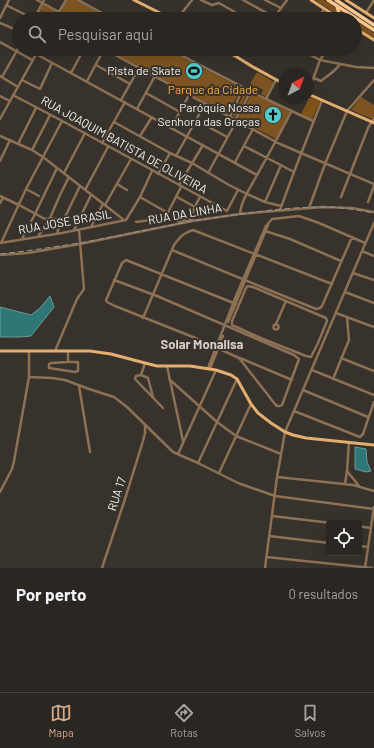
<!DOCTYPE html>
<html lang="pt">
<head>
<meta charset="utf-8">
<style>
  body { margin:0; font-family:Barlow,sans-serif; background:#36322e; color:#f1f3f6 }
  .controls { position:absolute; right:12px; bottom:12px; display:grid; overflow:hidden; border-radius:4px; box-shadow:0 4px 16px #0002 }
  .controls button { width:36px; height:36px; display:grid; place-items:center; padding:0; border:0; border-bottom:1px solid #46433f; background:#2a2621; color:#f1f3f6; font:20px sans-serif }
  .compass { position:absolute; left:278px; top:68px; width:36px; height:36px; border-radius:50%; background:#2a2621; box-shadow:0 4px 16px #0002; rotate:41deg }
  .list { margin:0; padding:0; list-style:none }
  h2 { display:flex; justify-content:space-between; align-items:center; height:52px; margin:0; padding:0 16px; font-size:17px }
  h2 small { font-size:13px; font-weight:400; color:#a5a5a5 }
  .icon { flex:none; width:22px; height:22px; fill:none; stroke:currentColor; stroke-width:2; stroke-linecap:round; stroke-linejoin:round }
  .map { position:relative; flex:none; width:374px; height:568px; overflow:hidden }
  .search { position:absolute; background:#2a2621; box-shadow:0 4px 16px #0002; left:12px; right:12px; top:12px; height:44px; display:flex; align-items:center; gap:10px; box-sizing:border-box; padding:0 14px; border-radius:22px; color:#a5a5a5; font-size:15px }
  .sheet { height:124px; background:#2a2621 }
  nav { display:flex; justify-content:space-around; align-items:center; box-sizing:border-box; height:56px; border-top:1px solid #46433f; background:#2a2621; font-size:11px; color:#a5a5a5 }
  nav a { display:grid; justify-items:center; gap:2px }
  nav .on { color:#d6ab8b }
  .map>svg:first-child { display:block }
</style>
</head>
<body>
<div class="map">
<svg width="374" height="568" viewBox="0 0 374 568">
  <rect width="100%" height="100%" fill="#38322c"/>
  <path fill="#7d5421" d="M67,0H76L110,19H61C59,12 64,6 67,0Z
    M315,0H324L353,19H344Z
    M43,4L57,12L54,18L40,10Z
    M355,20L374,33V38L355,26Z
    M106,49H166L239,87L241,89L228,114Z
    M257,72L274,82L266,97L261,94L263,90L256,86L254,90L248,87Z
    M252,93L290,112L276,139L238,119Z
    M361,97L374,105V116L372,119L351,110Z"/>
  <path fill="#825419" d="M239,87L248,92L235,117H234L233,115L244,94L240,91V89Z
    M309,97L320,101L312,119L301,115Z"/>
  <path fill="#2f7777" stroke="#6a9b9a" d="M50,296L54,307L31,336L20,337H0V307L31,315L40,308Z
    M355,447L366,449L367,462L371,471L366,472L355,469Z"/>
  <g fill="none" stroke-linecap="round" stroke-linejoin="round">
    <path stroke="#8c7155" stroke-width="2.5" d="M37,0L59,12L60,19
      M78,0L113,19
      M201,0L212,5L219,3L247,19
      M243,0L274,17
      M265,0L281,8
      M6,5L34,19
      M38,11L51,19
      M366,13L374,0
      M277,14L286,19
      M0,18L9,0
      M34,19L44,0
      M55,19L66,0
      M177,19L192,0
      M273,19L287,0
      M318,19L324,9
      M0,23L19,31
      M0,42L32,60
      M67,49L80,56
      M104,49L280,144L374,184
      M169,49L266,99L313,121
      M299,49L320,60L356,67L374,68
      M36,54L257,175
      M234,56L242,49
      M96,65L130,84
      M71,73L84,49
      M0,76L18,87
      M2,77L19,47
      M314,78L321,81C328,75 335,72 340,64
      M22,80L40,89L52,63
      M87,81L104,49
      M146,93L180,112
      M308,93L320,60L327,49
      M13,95L66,123L227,211L238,190
      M0,96L10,101
      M266,99L276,80
      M121,100L139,68
      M137,109L155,76
      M230,117L241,93
      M0,119L39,49
      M236,119L251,91
      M196,120L227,137
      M114,122L170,153L192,163L229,185L247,194L265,202L281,206
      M171,128L189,95
      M0,136L32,150L43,157L124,220
      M140,136L152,117
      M102,143L125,102
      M18,144L36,108
      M244,146L294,172
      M32,150L50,115
      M176,156L205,104
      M0,161L10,140
      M235,162L253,129
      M64,173L85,133
      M208,173L237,120
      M158,174L170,153
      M117,184L127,190
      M179,185L203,145
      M26,189L39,196
      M85,190L108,147
      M0,196L19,205L45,219C51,218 57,220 63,218
      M140,197L168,213
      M177,197L195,207
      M341,197L368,128L374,118
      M265,202L281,165
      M368,202L374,186
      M0,203L3,198
      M105,205L131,159
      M309,208L325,164L347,111L374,80
      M280,210L294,172L322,100
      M240,214C241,201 250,188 256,177C268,155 280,134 291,112
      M178,221L192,219
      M192,221C191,212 196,205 200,197
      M136,222L165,218L181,187
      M91,227L103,204
      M74,230L91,195
      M265,231L290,239L341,261
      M57,233L63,218L66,215L80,186
      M39,235L50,218L60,195L69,177
      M22,239L35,214L57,168
      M0,243L62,233L126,220L140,197L152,171
      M1,243L26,189L62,121
      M172,250L264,288L316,309L320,308L322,306L352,237
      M362,251L374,256
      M0,255L28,253L80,244L192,221L240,214L323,207L352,208L374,212
      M353,273L374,280
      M114,280L157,296L294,355L299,359L282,405L280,406H277L275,404L239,358L193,337L115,306L107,302L106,300L122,263L126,260L236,304
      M248,286L253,287L326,318L327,321L318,343L311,357L306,356L263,339L232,325V321L246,288Z
      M345,292L374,303
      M336,313L374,327
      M143,318L174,245C180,237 183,233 193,230L332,284
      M228,322L268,225
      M276,324L286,301
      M273.5 327a2.5 2.5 0 1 1 5 0a2.5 2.5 0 1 1-5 0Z
      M55,351L77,299L84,289L79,230
      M68,351V362L51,363L49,364V368L75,372L78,371V362H68
      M240,358L292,380
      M341,358L374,371
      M145,363L141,375L136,376L135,379L163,408
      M167,366L183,441
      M208,368L236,296L266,226L272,219L299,216L319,223L365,243
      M210,369L223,336
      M312,370L374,395
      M141,375L148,378L153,397
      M29,377L52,378L65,380L89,389L114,397L127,407L173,452L198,463L238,483L275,496L374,509
      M169,379L217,422L236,436L281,454
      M333,379L349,340L347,317
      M79,386L90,452
      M303,390L368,417
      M294,411L360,437L363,434L374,402
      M178,454L216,370
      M198,463L237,379
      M347,471L359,486
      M219,473L251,404
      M277,477L353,485L374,491
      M345,484L347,471L349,442
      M0,492L12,469L14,461L29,377V351
      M272,516L331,523
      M359,526L370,528
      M269,536L329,543
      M359,546L368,547
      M266,557L372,568
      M102,568L125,499L143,441L145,433V425
      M265,568L277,477L285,432L374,223
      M365,568L374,507"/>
    <path stroke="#e4ae71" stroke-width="3" d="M134,0L172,19
      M311,0L340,19
      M346,0L374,18
      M355,28L374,40
      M224,49L253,67L284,84
      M308,94L374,123
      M0,351H90L111,354L145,363L157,366H190L216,370L231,375L237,379L251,404L258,413L271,423L285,432L293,435L306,438L374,445"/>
    <path stroke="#fdc990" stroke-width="3.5" d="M328,0L374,30
      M336,0L374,25
      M337,6L339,13L338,18"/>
    <path stroke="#9a958f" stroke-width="1" stroke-dasharray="6 3" stroke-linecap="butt" d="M0,254L26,251L80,243L197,220C211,219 225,216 239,214C272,210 308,205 341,208C352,209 363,211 374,213"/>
  </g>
  <defs>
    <symbol id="stadium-disc" viewBox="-11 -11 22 22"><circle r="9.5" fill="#52cdcd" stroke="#38322c"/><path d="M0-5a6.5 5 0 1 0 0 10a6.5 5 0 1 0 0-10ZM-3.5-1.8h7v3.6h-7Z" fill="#111"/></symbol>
    <symbol id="church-disc" viewBox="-11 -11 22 22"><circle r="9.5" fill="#52cdcd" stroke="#38322c"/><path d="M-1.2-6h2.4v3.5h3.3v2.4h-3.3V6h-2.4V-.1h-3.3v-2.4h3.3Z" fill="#111"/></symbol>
  </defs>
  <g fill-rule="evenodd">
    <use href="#stadium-disc" x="184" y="61" width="20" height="20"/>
    <use href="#church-disc" x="263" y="105" width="20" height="20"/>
  </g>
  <g text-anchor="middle" stroke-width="4" stroke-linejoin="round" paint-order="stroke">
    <g font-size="12" fill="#f4f0eb" stroke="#38322c" text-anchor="end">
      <text x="181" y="75">Pista de Skate</text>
      <text x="260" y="112">Paróquia Nossa<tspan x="260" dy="14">Senhora das Graças</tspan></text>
    </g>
    <g font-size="12" fill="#fdac47" stroke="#38322c">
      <text x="213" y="94">Parque da Cidade</text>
    </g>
    <g font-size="12" fill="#f4f0eb" stroke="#38322c">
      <text transform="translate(124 145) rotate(29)" y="4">RUA JOAQUIM BATISTA DE OLIVEIRA</text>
      <text transform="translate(185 214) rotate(-10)" y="4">RUA DA LINHA</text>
      <text transform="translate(65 222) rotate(-10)" y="4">RUA JOSE BRASIL</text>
      <text transform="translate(117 494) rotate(-72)" y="4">RUA 17</text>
    </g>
    <g font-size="13" font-weight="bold" fill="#d5cdc5" stroke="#38322c">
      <text x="202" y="349">Solar Monalisa</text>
    </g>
  </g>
</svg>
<div class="controls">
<button><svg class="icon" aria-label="locate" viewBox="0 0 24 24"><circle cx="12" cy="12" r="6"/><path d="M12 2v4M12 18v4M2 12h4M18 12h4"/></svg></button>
</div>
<svg class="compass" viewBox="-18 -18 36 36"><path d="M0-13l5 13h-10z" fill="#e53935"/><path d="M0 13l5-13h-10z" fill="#a5a5a5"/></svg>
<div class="search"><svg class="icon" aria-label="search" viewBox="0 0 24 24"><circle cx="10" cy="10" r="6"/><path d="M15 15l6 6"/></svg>Pesquisar aqui</div>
</div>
<section class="sheet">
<h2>Por perto<small>0 resultados</small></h2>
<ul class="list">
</ul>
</section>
<nav>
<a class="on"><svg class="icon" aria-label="map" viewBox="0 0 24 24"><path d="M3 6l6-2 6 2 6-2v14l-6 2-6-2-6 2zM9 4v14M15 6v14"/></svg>Mapa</a>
<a><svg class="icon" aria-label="directions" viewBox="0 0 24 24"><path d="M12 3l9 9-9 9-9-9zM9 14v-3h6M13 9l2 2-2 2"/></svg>Rotas</a>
<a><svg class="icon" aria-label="saved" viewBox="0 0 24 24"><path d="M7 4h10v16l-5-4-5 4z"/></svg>Salvos</a>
</nav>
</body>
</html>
